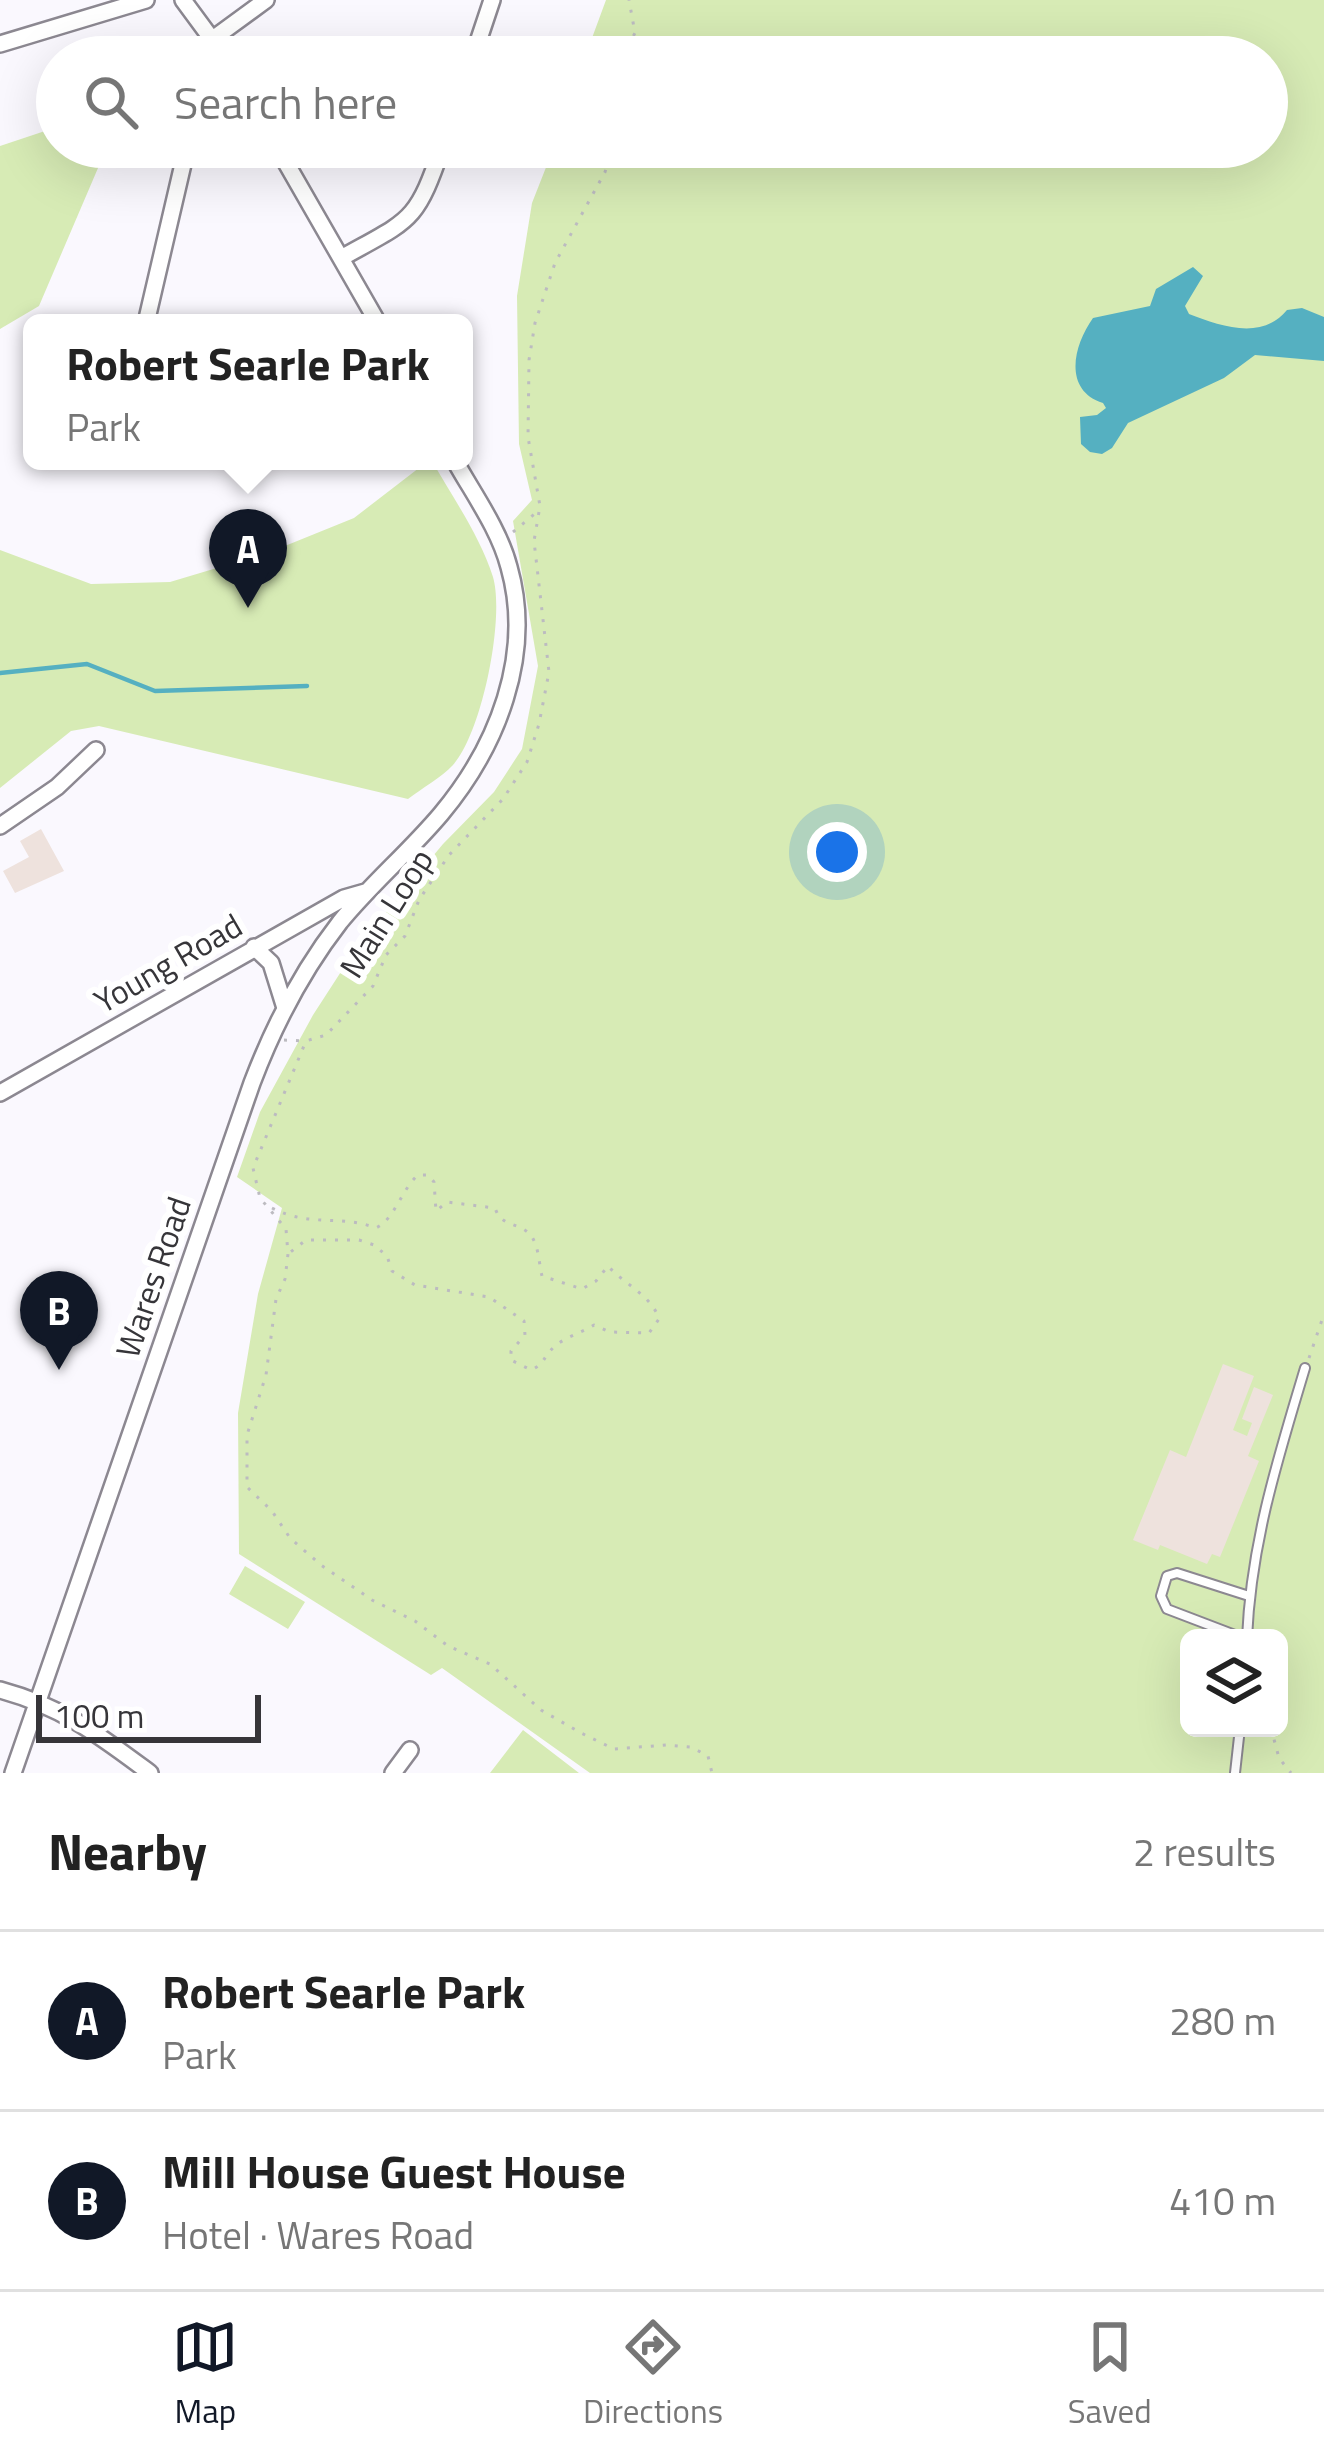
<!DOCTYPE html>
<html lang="en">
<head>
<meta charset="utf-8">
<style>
  body { margin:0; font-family:"Titillium Web",sans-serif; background:#f6f6f6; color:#222 }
  .controls { position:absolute; right:36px; bottom:36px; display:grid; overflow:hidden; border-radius:18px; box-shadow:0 12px 48px #0002 }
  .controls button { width:108px; height:108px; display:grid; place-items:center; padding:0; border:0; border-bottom:3px solid #e0e0e0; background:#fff; color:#222; font:60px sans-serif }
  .scale { position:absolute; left:36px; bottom:30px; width:225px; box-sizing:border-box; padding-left:12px; border:6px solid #363539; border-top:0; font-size:33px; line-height:42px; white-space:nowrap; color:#363539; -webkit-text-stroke:9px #fff; paint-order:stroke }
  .you { position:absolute; left:837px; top:852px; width:42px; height:42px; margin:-30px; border:9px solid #fff; border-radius:50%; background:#1a73e8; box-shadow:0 0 0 18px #1a73e833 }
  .badge { display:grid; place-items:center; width:78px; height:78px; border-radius:50%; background:#111827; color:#fff; font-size:39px; font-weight:700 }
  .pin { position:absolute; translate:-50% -99px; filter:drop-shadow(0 3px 6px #0008) }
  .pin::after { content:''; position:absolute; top:63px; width:42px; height:36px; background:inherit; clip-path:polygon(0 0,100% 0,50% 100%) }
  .popup { position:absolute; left:23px; top:314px; width:450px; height:156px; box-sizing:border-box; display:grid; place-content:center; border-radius:18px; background:#fff; filter:drop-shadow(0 3px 9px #0005); font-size:39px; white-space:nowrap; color:#767676 }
  .popup b { font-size:45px; color:#222 }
  .popup::after { content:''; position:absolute; left:50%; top:100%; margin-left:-24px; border:24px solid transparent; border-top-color:#fff }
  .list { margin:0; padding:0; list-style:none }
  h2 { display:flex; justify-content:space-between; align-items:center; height:156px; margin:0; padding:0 48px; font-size:51px }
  h2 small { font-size:39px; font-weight:400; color:#767676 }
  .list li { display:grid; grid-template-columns:78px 1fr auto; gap:36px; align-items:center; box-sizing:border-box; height:180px; padding:0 48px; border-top:3px solid #e0e0e0 }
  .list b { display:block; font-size:45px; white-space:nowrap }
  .list p { margin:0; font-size:39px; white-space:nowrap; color:#767676 }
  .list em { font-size:39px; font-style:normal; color:#767676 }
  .icon { flex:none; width:66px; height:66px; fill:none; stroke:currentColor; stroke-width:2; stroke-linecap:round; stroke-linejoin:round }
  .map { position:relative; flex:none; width:1324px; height:1773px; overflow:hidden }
  .search { position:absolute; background:#fff; box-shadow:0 12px 48px #0002; left:36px; right:36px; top:36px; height:132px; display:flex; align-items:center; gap:30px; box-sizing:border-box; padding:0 42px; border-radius:66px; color:#767676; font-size:45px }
  .sheet { height:516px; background:#fff }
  nav { display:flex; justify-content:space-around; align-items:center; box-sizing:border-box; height:168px; border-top:3px solid #e0e0e0; background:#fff; font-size:33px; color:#767676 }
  nav a { display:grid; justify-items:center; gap:6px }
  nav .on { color:#111827 }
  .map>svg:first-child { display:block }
</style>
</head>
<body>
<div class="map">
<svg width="1324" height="1773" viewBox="0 0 1324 1773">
  <rect width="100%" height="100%" fill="#faf8fe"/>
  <path fill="#d7ebb5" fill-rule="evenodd" d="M606,0H1324V1773H590L442,1668L431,1675L239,1554L238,1413L258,1294L282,1208L237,1177L260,1112L313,1015L357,947L443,844L494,792L522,749L538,666L513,521L532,500L519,444L517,296L532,203L554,147H1267V57H585ZM1189,1638H1279V1728H1189Z
    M57,127V147H107L39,306L0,329V146Z
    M428,461H432C453,498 480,536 493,577C505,618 482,733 453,765C441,778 422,788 408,799L99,726L71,731L0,788V550L91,584L170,582L270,552L354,518Z
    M245,1566L305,1602L288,1629L229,1594Z
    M523,1730L579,1773H490Z"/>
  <path fill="#55b0c1" d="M1193,267L1203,276L1185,306L1189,314C1220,326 1262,341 1287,310L1302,308L1324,317V361L1255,355L1224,378L1128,423L1112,448L1102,454L1090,452L1081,444L1080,417L1097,415L1106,408L1103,403C1063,390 1073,346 1093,318L1150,306L1156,289Z"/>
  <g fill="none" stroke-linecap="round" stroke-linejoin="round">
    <path stroke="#55b0c1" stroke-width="4.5" d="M0,673L87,664L155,691L307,686"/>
  </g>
  <path fill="#eee2dd" d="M41,829L64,871L15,893L3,871L29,857L20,841Z
    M1223,1364L1254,1376L1233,1430L1247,1436L1252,1423L1242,1419L1254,1387L1273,1395L1248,1456L1259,1461L1220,1557L1212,1554L1207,1564L1160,1545L1158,1550L1133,1540L1170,1450L1186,1457Z"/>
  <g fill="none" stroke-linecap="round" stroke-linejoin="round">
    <defs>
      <path id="service" d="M1243,1638L1167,1609L1161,1596L1167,1576L1177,1573L1249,1596
        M1247,1638C1251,1543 1278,1458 1305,1368
        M1235,1773L1240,1728"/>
      <path id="minor" d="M183,0L225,57
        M214,38L266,0
        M0,44L146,0
        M473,57L492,0
        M277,147L378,323
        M343,257C411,219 416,223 442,147
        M146,323L187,147
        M0,826L57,787L96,750
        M254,947L271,963L285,1008
        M0,1093L344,898L365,892
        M0,1690C63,1707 99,1735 150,1773
        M13,1773L252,1083C274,1025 302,971 340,922C371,884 409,852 441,814C497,747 534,655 509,567C499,529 474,495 455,461
        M393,1773L410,1750"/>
    </defs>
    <use href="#service" stroke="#8c8891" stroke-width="12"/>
    <use href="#minor" stroke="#8c8891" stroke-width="20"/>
    <path stroke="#bcbbc0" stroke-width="3" stroke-dasharray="3 9" stroke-linecap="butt" d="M622,57L635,33L629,0
      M613,147L605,172L555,263L535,323L529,360L528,437L540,506L534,541L549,672L539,724L527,762L503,799L449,855L419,900L405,936L386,955L373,986L326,1035L306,1041L253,1168L260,1198L286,1229L288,1254L285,1279L276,1299L266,1375L247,1435V1487L272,1511L290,1538L321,1565L372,1600L415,1621L448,1646L490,1664L541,1710L581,1733L614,1749L666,1745L691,1747L708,1756L712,1773
      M513,532L538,511
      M284,1040L304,1041
      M272,1208C311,1228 340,1214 376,1228C395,1219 401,1190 418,1175H428L434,1182L436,1211L447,1202L495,1208C502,1229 521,1221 532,1237C539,1248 539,1264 542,1276L582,1289L596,1281L608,1266C624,1284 652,1296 659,1319L649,1333L610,1332L594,1325C581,1333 565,1337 554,1347C543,1357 545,1364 531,1370L511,1360V1351L525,1335L524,1321L489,1297L415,1285L392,1271L387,1256L374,1245L359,1240H306L288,1254
      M1309,1358L1324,1314
      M1271,1728L1279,1758L1291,1773"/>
    <use href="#service" stroke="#fff" stroke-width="8"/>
    <use href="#minor" stroke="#fff" stroke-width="15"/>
  </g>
  <g text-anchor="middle" stroke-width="12" stroke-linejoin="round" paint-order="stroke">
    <g font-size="33" fill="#363539" stroke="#fff">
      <text transform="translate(386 913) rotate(-58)" y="12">Main Loop</text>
      <text transform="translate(168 963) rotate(-30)" y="12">Young Road</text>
      <text transform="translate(153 1277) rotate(-71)" y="12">Wares Road</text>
    </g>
  </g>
</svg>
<div class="controls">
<button><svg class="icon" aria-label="layers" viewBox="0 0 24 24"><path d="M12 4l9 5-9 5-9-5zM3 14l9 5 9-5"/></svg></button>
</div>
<div class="scale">100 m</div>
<div class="you"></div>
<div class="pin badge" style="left:248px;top:608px">A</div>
<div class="popup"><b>Robert Searle Park</b>Park</div>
<div class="pin badge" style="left:59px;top:1370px">B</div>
<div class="search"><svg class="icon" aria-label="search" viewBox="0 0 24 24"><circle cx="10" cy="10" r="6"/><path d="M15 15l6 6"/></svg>Search here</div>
</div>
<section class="sheet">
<h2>Nearby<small>2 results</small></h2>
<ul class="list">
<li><span class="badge">A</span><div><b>Robert Searle Park</b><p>Park</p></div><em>280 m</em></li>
<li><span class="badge">B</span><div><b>Mill House Guest House</b><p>Hotel · Wares Road</p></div><em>410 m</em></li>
</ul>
</section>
<nav>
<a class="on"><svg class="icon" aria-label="map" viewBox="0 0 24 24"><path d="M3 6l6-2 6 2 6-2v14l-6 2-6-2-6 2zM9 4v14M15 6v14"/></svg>Map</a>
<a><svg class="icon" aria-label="directions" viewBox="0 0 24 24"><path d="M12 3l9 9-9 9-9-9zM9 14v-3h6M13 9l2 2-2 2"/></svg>Directions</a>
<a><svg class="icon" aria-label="saved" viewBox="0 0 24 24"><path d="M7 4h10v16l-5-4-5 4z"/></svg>Saved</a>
</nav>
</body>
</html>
